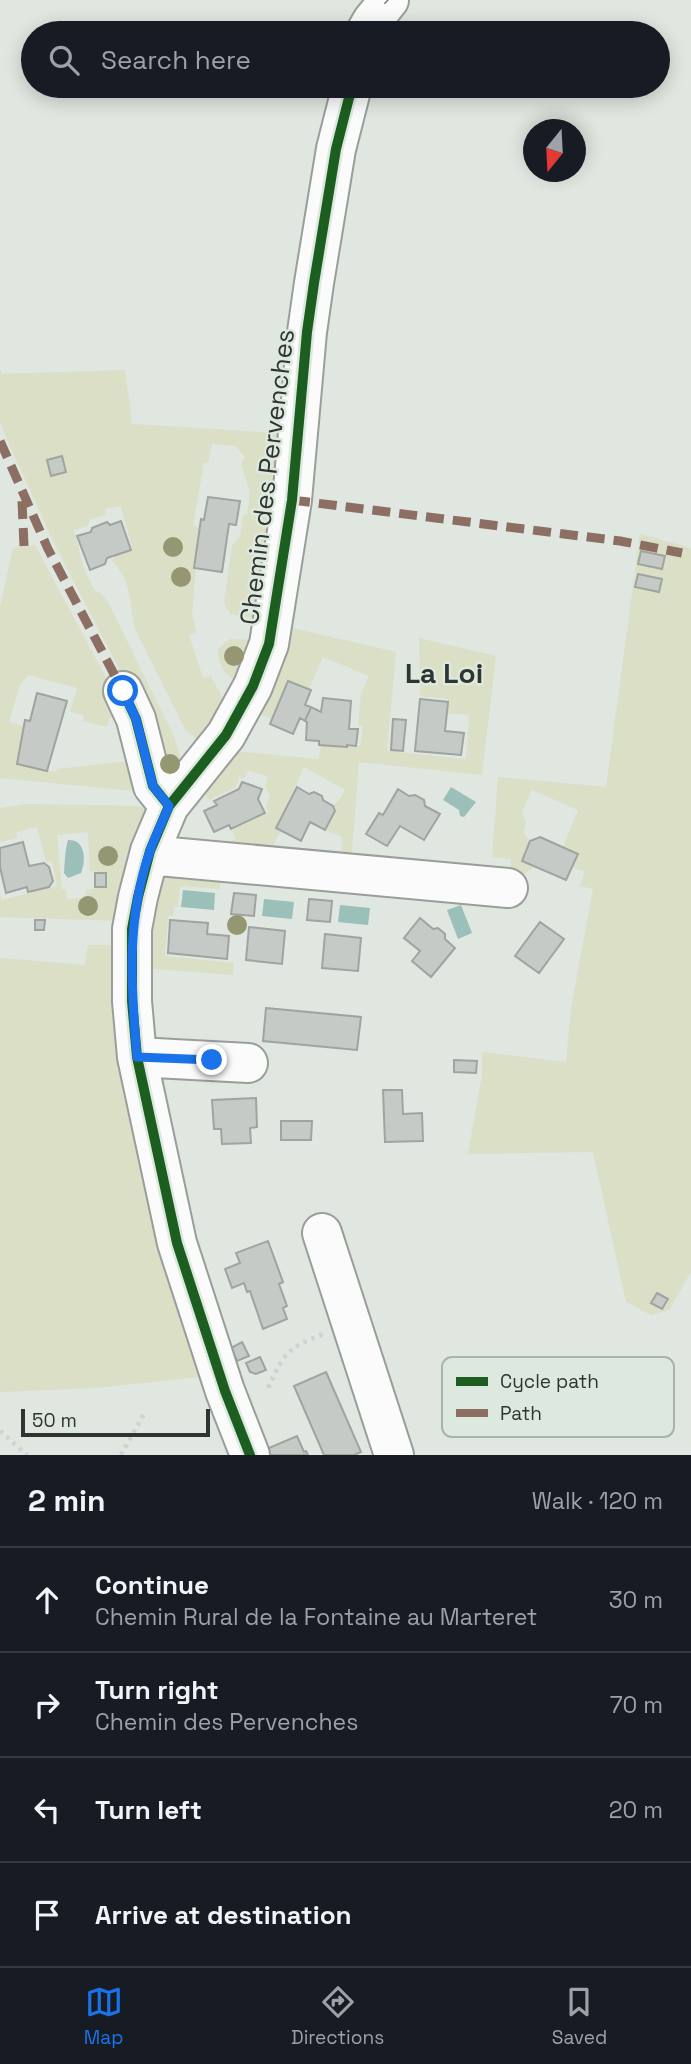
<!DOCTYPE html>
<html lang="en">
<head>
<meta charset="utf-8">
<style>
  body { margin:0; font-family:"Space Grotesk",sans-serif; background:#20242c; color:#f1f3f6 }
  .compass { position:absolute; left:523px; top:119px; width:63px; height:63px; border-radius:50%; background:#171b24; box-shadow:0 4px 18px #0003; rotate:198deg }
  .scale { position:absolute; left:21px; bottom:18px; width:189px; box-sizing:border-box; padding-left:7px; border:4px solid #303430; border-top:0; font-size:19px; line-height:24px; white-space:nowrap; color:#303430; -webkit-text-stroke:5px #dde9de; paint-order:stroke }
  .stop { position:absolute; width:21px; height:21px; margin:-16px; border:5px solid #1a73e8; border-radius:50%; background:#fff }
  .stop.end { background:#1a73e8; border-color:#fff; box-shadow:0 2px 7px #0008 }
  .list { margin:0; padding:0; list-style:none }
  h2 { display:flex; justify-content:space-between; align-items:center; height:91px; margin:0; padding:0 28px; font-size:30px }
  h2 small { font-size:23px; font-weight:400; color:#9ea1a6 }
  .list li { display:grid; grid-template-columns:46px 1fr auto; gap:21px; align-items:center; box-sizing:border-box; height:105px; padding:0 28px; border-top:2px solid #363941 }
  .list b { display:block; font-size:26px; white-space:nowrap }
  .list p { margin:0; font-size:23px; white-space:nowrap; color:#9ea1a6 }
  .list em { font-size:23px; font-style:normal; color:#9ea1a6 }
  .icon { flex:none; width:38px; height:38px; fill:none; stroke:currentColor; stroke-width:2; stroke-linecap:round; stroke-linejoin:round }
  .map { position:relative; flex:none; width:691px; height:1455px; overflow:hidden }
  .search { position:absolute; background:#171b24; box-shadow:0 4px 18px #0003; left:21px; right:21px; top:21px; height:77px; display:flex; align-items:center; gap:18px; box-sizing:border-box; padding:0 24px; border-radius:38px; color:#9ea1a6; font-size:26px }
  .sheet { height:511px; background:#171b24 }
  nav { display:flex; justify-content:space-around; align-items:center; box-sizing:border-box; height:98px; border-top:2px solid #363941; background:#171b24; font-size:19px; color:#9ea1a6 }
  nav a { display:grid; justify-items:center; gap:4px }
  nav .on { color:#1a73e8 }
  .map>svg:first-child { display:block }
</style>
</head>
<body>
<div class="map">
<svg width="691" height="1455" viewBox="0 0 691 1455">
  <rect width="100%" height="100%" fill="#e0e6e0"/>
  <path fill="#dadfc6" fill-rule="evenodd" d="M0,369L2,374L125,370L132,424L278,433L272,527L254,618L230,614L224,602L232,546L240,536L243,515H247L250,491L241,464L245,457L235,446L212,444L208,463L204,462L193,526L199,527L192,614L196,632L189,635L203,678L211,676L228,709L199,741L185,729L135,629C128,602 134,583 112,561L115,556L133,551L121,506L105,509L106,515L91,519L87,526L74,530L84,569L95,591L102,594L110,606L175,739L181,760L180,781L174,786L140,710L54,543L9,444L0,422Z
    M640,534L691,548V1272L669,1310L651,1315L626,1302L593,1152L468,1154L482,1075V1052L566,1062L571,1008L593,889L580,886L585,872L572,867L577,854L563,847L578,810L532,790L522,812L526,824L523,832L530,841L522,861L535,867L509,883L511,859L492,857L498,777L606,787Z
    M35,545L127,717H110L107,727L83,721L84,715L70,712L77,688L28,675L20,685L9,722L23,726L17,764L56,772L57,769L129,761L134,791L0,778V607L13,548Z
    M288,627L396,652L387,751L466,759L469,715L447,713L448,699L420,696L419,638L496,656L482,775L359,762L351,864L341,862L342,837L325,830L335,811L333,806L340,799L345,790L304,767L276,828L281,831L272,847L294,859L210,851L236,839L232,830L269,813L266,806L270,796L265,786L268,777L248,770L244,778L239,777L236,787L209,800L205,794L175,832L186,803L231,751L319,759L321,745L360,746L363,726L358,725L361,694L369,676L323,657L309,689L288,681L273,719L259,714Z
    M230,639L254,640L241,683C226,678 218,665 218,649Z
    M28,804L140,806L147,810L122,921L0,917V893L2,900L57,886L52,861L46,862L37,827L16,832L17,838L0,842V808ZM88,832L90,871L106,873V887L86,890L85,898L67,899L66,890L62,889L57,835Z
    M221,872L220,889L180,886L178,907L174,906L173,916H168L165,956L234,963L233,975L143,968L156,874Z
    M88,945H120L209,1376L96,1388L0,1392V958L85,965Z"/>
  <path fill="#9bc0b9" d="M451,787L476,802L464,817L460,816L459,810L443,800Z
    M68,840C86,839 86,861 81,873L68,878L64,873C65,860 65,850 68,840Z
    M183,890L215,893L214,910L181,907Z
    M264,899L294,902L292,919L262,916Z
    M340,905L370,908L368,925L338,922Z
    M461,905L472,933L458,939L447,910Z"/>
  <path fill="#c5cac7" stroke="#9fa4a0" stroke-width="2" d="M62,456L66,472L51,476L47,460Z
    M208,497L240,501L236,525L229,524L222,572L194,568L201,519L204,520Z
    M121,521L131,550L107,558L105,564L90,570L77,536L91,532L92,528L107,522L110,525Z
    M641,551L665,556L662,569L638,564Z
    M638,574L662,579L659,592L635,587Z
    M288,681L311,690L305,705L311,707L305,721L300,718L293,734L270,724Z
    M37,693L67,701L47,771L17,764L25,720L30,721Z
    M323,698L351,701L349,729H358L356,746L347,745V747L319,745V741L306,740L307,722L305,721L311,707L321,712Z
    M420,699L448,702L445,731L464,733L461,755L415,751Z
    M393,719L406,720L403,751L391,750Z
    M242,782L262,789L258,799L265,813L231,829L229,825L214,832L204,811L217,805L214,801L239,789Z
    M297,787L309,794L314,792L322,796L323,800L333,806L335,811L325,830L310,822L301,841L276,828Z
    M398,789L409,796L415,795L424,800L425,806L440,814L424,840L400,826L387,846L366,834L379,813L383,815Z
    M540,837L578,854L566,880L522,861L530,841Z
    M23,842L29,866L44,863L49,867L53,881L49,887L28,892L27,887L6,893L0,867V848Z
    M95,873H106V887H95Z
    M234,893L256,895L254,916L231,914Z
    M309,899L332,901L330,922L307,920Z
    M420,918L433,929L438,928L445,934V939L455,948L431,977L412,961L420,951L404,938Z
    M35,920H45L44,930H35Z
    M170,920L208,923L207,934L229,936L227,959L168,953Z
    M540,922L564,939L539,973L515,956Z
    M249,927L285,931L282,964L246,960Z
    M325,934L361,938L358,971L322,968Z
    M266,1008L361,1017L357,1050L263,1041Z
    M454,1060L477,1061L476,1073L454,1072Z
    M383,1090H402L403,1114L422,1113L423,1141L385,1142Z
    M256,1098L257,1127L250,1128L251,1143L222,1144L221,1129H214L212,1100Z
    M281,1121H312L311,1140H281Z
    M268,1241L283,1282L279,1284L287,1306L283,1308L287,1319L263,1329L250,1291L247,1292L244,1283L232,1288L225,1269L240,1263L236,1253Z
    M657,1293L668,1299L662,1309L651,1303Z
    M242,1342L249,1356L237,1361L231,1348Z
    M260,1357L266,1370L256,1374L250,1372L246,1363Z
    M326,1372L361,1452L354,1455H324L294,1386Z
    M297,1436L304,1452L306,1451L308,1455H264L262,1451Z"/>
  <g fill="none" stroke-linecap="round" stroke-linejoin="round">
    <defs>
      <path id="minor" d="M365,33L372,21L389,0
        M123,691L136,719L153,786L169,806
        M150,851L159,856L508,888
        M137,1057L248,1063
        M322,1233L394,1455
        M250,1455L225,1391L177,1243L137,1057L132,1001V929L138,897L150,851L169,806L226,735L253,686L269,644L292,500L307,332L314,283L336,149L352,86"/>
    </defs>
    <use href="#minor" stroke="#9a9e9a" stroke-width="42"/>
    <path stroke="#d0d2d0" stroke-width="4.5" stroke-dasharray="3.5 5" stroke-linecap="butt" d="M268,1388C285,1352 286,1349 323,1334
      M0,1431L27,1455
      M121,1455L145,1412"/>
    <use href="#minor" stroke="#fafbfa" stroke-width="38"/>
    <path stroke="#8d6e63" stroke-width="9" stroke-dasharray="18 9" stroke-linecap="butt" d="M387,0L388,1
      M0,441L48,549L123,691
      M292,500L620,541L682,553
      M22,501L24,546"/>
    <defs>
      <path id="cycleway" d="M123,691L136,719L153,786L169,806
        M250,1455L225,1391L177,1243L137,1057L132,1001V929L138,897L150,851L169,806L226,735L253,686L269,644L292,500L307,332L314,283L336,149L352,86"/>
    </defs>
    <use href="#cycleway" stroke="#dde9de" stroke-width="15"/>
    <use href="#cycleway" stroke="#1b5e20" stroke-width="10"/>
  </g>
  <g fill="#949772">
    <circle cx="173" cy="547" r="10"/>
    <circle cx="181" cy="577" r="10"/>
    <circle cx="234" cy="656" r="10"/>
    <circle cx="170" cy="764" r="10"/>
    <circle cx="108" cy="856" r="10"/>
    <circle cx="88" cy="906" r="10"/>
    <circle cx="237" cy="925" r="10"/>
  </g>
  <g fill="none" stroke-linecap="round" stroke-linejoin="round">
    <path stroke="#1a73e8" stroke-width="9" d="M123,691L136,719L153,786L169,806C163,821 155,836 150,851C126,919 131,987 137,1057L212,1060"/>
  </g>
  <g text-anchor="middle" stroke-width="5" stroke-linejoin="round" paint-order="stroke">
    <g font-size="26" fill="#303430" stroke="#dde9de">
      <text transform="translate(267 477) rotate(-83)" y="9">Chemin des Pervenches</text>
    </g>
    <g font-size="28" font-weight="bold" fill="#303430" stroke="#dde9de">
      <text x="444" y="683">La Loi</text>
    </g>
  </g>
  <rect x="442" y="1357" width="232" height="80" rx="10" fill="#dde9de" stroke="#a9b3aa" stroke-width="2"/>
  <rect x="456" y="1377" width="32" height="9" fill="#1b5e20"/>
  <rect x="456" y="1409" width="32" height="8" fill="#8d6e63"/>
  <g font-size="19" fill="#303430">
    <text x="500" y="1388">Cycle path</text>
    <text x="500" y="1420">Path</text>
  </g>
</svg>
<svg class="compass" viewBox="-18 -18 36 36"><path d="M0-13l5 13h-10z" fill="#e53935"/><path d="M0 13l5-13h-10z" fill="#9ea1a6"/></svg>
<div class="scale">50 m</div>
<div class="stop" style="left:123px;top:691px"></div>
<div class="stop end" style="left:212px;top:1060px"></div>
<div class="search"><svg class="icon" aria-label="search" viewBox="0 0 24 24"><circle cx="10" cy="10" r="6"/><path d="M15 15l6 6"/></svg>Search here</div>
</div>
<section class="sheet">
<h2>2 min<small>Walk · 120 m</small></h2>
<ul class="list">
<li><svg class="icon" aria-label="ahead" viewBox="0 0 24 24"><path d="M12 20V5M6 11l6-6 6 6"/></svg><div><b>Continue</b><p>Chemin Rural de la Fontaine au Marteret</p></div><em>30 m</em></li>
<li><svg class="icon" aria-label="right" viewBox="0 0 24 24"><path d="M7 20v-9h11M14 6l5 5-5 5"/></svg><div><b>Turn right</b><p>Chemin des Pervenches</p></div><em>70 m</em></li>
<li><svg class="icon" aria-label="left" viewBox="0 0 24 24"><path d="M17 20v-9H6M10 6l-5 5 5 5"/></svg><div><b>Turn left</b></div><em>20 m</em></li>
<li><svg class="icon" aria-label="arrive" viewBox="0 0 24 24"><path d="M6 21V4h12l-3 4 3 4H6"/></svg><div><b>Arrive at destination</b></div></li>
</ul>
</section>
<nav>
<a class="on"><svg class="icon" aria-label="map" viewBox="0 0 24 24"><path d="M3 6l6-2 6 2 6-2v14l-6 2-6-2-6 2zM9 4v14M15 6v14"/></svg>Map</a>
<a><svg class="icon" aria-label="directions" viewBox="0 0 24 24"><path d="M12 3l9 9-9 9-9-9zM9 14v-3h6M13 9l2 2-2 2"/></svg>Directions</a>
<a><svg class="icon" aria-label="saved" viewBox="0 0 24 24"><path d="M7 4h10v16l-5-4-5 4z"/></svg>Saved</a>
</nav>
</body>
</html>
